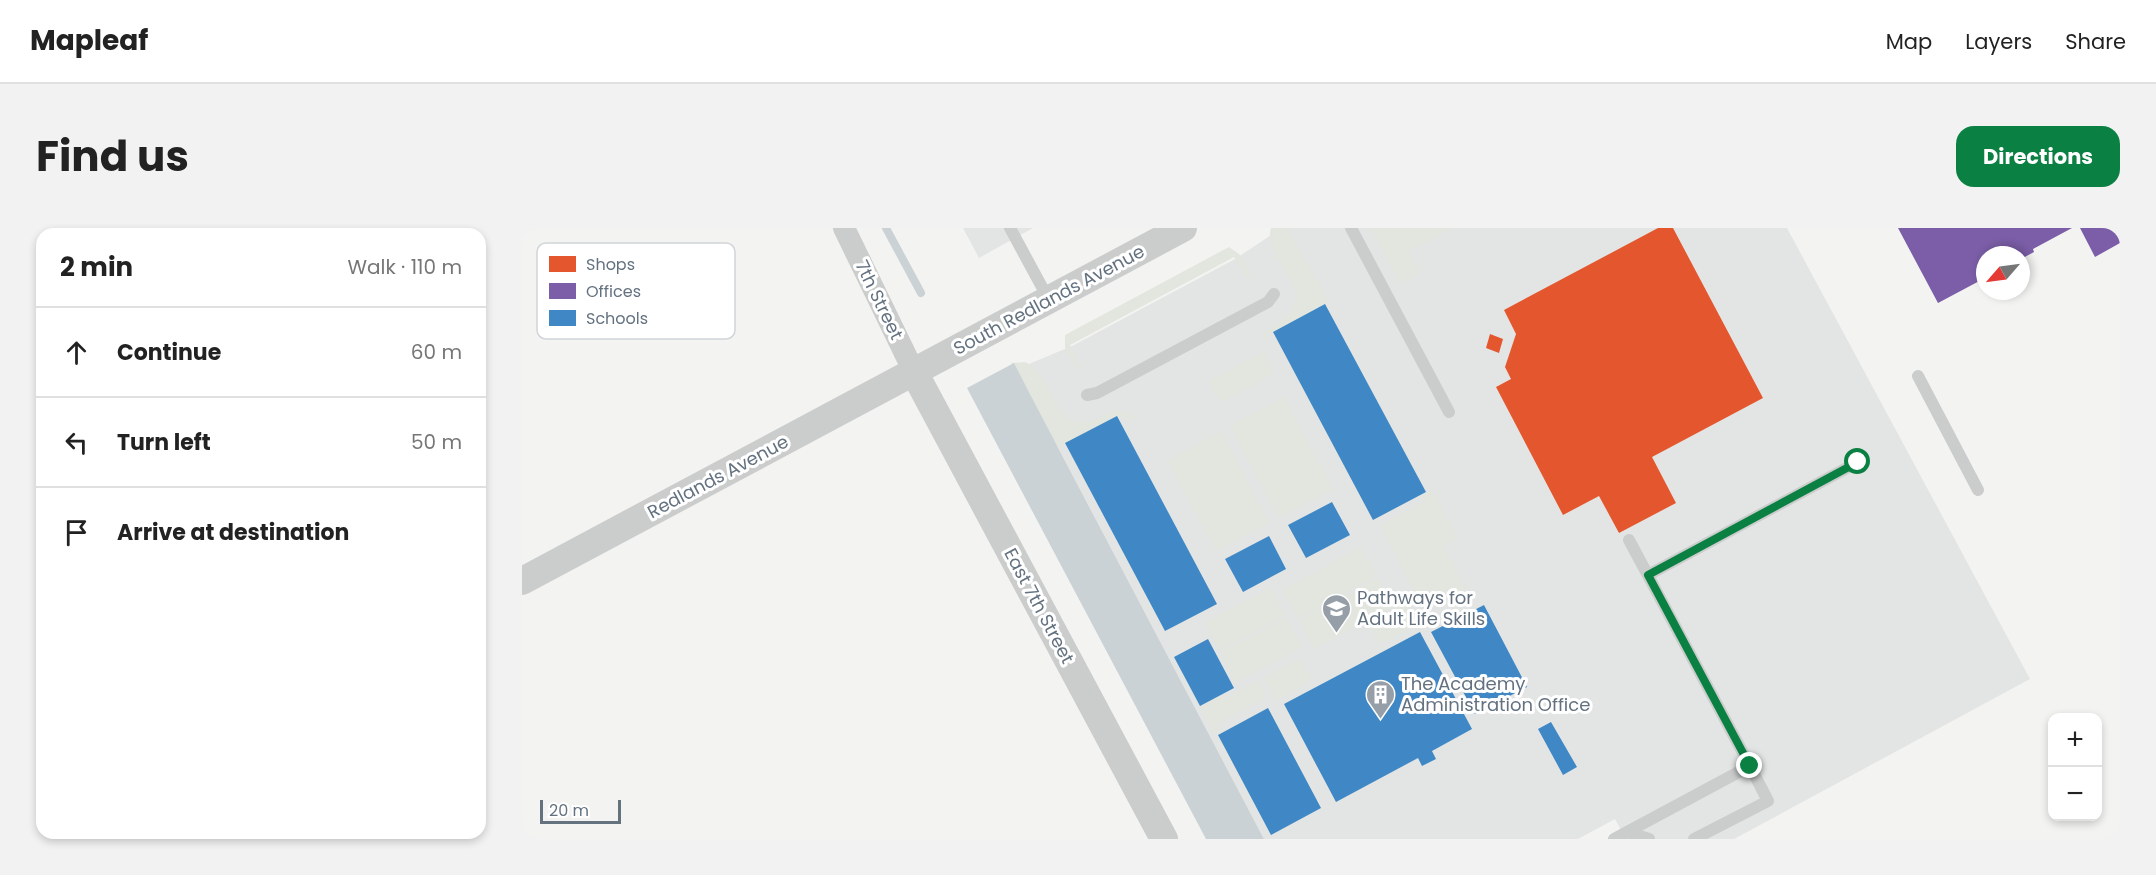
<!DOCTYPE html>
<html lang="en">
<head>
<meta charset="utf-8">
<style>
  body { margin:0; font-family:Poppins,sans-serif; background:#f2f2f2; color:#222 }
  .controls { position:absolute; right:18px; bottom:18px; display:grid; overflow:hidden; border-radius:12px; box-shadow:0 3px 9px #0003 }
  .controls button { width:54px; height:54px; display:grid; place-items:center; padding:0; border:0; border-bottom:2px solid #e0e0e0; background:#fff; color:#222; font:30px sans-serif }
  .compass { position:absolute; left:1454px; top:18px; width:54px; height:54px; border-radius:50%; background:#fff; box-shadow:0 3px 9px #0003; rotate:242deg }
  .scale { position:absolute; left:18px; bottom:15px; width:81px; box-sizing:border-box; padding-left:6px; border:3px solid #647280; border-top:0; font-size:16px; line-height:21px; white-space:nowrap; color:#647280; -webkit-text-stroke:4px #fff; paint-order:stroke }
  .stop { position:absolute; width:18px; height:18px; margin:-14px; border:4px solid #0b8043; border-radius:50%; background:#fff }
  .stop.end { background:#0b8043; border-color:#fff; box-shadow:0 2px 6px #0008 }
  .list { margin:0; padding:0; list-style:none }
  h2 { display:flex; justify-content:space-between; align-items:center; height:78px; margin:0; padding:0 24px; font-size:26px }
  h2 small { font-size:20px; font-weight:400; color:#767676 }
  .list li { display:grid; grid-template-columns:39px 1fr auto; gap:18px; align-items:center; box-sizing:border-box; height:90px; padding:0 24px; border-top:2px solid #e0e0e0 }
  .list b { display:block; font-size:22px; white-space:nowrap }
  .list em { font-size:20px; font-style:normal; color:#767676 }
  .icon { flex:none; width:33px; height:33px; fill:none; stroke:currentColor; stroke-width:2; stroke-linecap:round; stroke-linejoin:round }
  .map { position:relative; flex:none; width:1598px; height:611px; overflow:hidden; border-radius:18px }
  header { display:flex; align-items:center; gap:36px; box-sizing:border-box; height:84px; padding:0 30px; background:#fff; border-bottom:2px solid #e0e0e0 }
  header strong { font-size:28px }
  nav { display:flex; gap:33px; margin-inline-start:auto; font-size:21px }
  .intro { display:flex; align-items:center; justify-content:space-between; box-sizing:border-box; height:144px; padding:0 36px }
  h1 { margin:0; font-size:42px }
  .button { padding:15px 27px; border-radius:18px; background:#0b8043; color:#fff; font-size:21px; font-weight:700 }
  main { display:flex; gap:36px; padding:0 36px }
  aside { flex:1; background:#fff; border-radius:18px; box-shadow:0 3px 9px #0003 }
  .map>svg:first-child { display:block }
</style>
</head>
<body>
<header>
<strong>Mapleaf</strong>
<nav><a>Map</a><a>Layers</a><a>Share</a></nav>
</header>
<div class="intro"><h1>Find us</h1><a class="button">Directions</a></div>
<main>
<aside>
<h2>2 min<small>Walk · 110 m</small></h2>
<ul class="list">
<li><svg class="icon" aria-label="ahead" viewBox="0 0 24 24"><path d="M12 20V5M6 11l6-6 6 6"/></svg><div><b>Continue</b></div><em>60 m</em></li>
<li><svg class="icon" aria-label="left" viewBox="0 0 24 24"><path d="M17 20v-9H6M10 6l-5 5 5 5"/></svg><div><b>Turn left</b></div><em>50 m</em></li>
<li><svg class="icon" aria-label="arrive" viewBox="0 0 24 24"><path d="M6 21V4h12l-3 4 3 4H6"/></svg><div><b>Arrive at destination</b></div></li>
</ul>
</aside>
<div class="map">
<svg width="1598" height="611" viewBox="0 0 1598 611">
  <rect width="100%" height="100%" fill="#f3f3f1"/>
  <path fill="#e3e5e4" d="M441,0H511L457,30Z
    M760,0H1265L1508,451L1212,611H1104L1093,591L1056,611H742L495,141L550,118L713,31Z"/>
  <path fill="#e2e6df" d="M749,0H765L807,74L746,107L745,114L740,112L741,104C816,65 738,39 749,0Z
    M849,0H930L887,23L898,45L878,56Z
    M707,19L717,26L729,45L727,50H725L712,29L548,117L558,138V141L555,140L543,119V107Z
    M742,124L753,145L698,174L687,153Z
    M503,134C543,155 525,221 594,182L615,188L608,193L595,188L536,219L489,135Z
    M762,169L811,261L757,290L708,198Z
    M699,203L747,295L694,323L645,232Z
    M910,262L936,310L921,317L944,361L902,382L858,297L902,274L899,268Z
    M839,320L855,348L776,390L760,362Z
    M856,350L871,379L792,421L777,392Z
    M748,360L763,388L697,423L682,395Z
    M879,361L897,396L857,416L846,394L875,379L869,366Z
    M764,390L780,419L713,454L698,425Z
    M778,430L789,452L754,472L742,450Z
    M736,453L744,469L695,496L698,503L693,506L678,478L699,467L702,471Z"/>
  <path fill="#cbd2d5" d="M492,135L510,170L742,611H684L445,160Z"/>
  <path fill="#e4572e" d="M1136,0H1151L1241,170L1130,229L1154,275L1097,305L1077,268L1041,287L974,159L989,151L983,139L994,106L982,82Z
    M968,106L981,111L977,125L964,120Z"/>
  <path fill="#7b5ea7" d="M1376,0H1550L1511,21L1512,24L1499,31V27H1463V50L1416,75Z
    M1558,0H1598V15L1573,29Z"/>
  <path fill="#3f88c5" d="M803,76L904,264L851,292L751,104Z
    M595,188L695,376L643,403L543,215Z
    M810,274L828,307L784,330L766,297Z
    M747,308L764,341L721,364L703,331Z
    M962,377L1005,459L953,486L909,404Z
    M898,404L950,501L910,523L914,531L900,538L896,530L814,574L762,476Z
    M686,411L712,460L678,478L652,429Z
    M746,480L799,580L749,607L696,507Z
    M1029,494L1055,539L1041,547L1016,501Z"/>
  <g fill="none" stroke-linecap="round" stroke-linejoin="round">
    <path stroke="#cbd2d5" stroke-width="8" d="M364,0L399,65"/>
    <path stroke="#cbcccc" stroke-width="12" d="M488,0L527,72
      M829,0L927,184
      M1396,148L1456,262
      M565,167L575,165L746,74L752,66
      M1107,312L1228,538
      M1126,347L1336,234
      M1105,604L1127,611
      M1092,611L1228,538L1246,573L1172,611"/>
    <path stroke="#cbcccc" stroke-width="22" d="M322,0L392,144"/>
    <path stroke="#cbcccc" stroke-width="28" d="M392,144L642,611
      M0,353L661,0"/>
  </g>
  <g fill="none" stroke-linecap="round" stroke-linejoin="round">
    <path stroke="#0b8043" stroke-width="8" d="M1228,538L1126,347L1336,234"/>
  </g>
  <defs>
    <symbol id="school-pin" viewBox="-11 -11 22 30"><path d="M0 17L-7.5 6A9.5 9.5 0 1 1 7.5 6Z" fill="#969fa8" stroke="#fff"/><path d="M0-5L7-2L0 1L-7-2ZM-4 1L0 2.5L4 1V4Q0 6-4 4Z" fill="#fff"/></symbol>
    <symbol id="building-pin" viewBox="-11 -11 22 30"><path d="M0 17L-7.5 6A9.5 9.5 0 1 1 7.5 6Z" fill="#969fa8" stroke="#fff"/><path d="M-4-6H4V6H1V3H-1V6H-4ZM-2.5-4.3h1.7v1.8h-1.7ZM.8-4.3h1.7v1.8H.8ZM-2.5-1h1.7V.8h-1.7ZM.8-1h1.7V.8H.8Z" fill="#fff"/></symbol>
  </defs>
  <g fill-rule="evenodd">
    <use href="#school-pin" x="798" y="364" width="33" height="45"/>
    <use href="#building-pin" x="842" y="450" width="33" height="45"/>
  </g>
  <g text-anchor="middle" stroke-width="6" stroke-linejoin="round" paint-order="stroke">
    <g font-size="18" fill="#647280" stroke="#fff">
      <text transform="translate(357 72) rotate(64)" y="6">7th Street</text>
      <text transform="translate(527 72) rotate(-28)" y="6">South Redlands Avenue</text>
      <text transform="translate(196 249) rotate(-28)" y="6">Redlands Avenue</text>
      <text transform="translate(517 378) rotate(62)" y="6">East 7th Street</text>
    </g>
    <g font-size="18" fill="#647280" stroke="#fff" text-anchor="start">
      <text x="835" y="376">Pathways for<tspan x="835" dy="21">Adult Life Skills</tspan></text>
      <text x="879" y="462">The Academy<tspan x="879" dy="21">Administration Office</tspan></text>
    </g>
  </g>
  <rect x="15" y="15" width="198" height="96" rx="9" fill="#fff" stroke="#d0d5d9" stroke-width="1.5"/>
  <rect x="27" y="28" width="27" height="16" fill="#e4572e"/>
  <rect x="27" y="55" width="27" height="16" fill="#7b5ea7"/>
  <rect x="27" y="82" width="27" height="16" fill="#3f88c5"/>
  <g font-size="16" fill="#647280">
    <text x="64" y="42">Shops</text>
    <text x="64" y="69">Offices</text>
    <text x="64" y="96">Schools</text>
  </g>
</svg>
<div class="controls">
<button>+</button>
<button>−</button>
</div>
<svg class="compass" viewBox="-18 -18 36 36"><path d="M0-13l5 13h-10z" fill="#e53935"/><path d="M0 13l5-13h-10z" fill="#767676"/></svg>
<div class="scale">20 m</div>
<div class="stop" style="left:1336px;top:234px"></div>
<div class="stop end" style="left:1228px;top:538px"></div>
</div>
</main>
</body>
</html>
